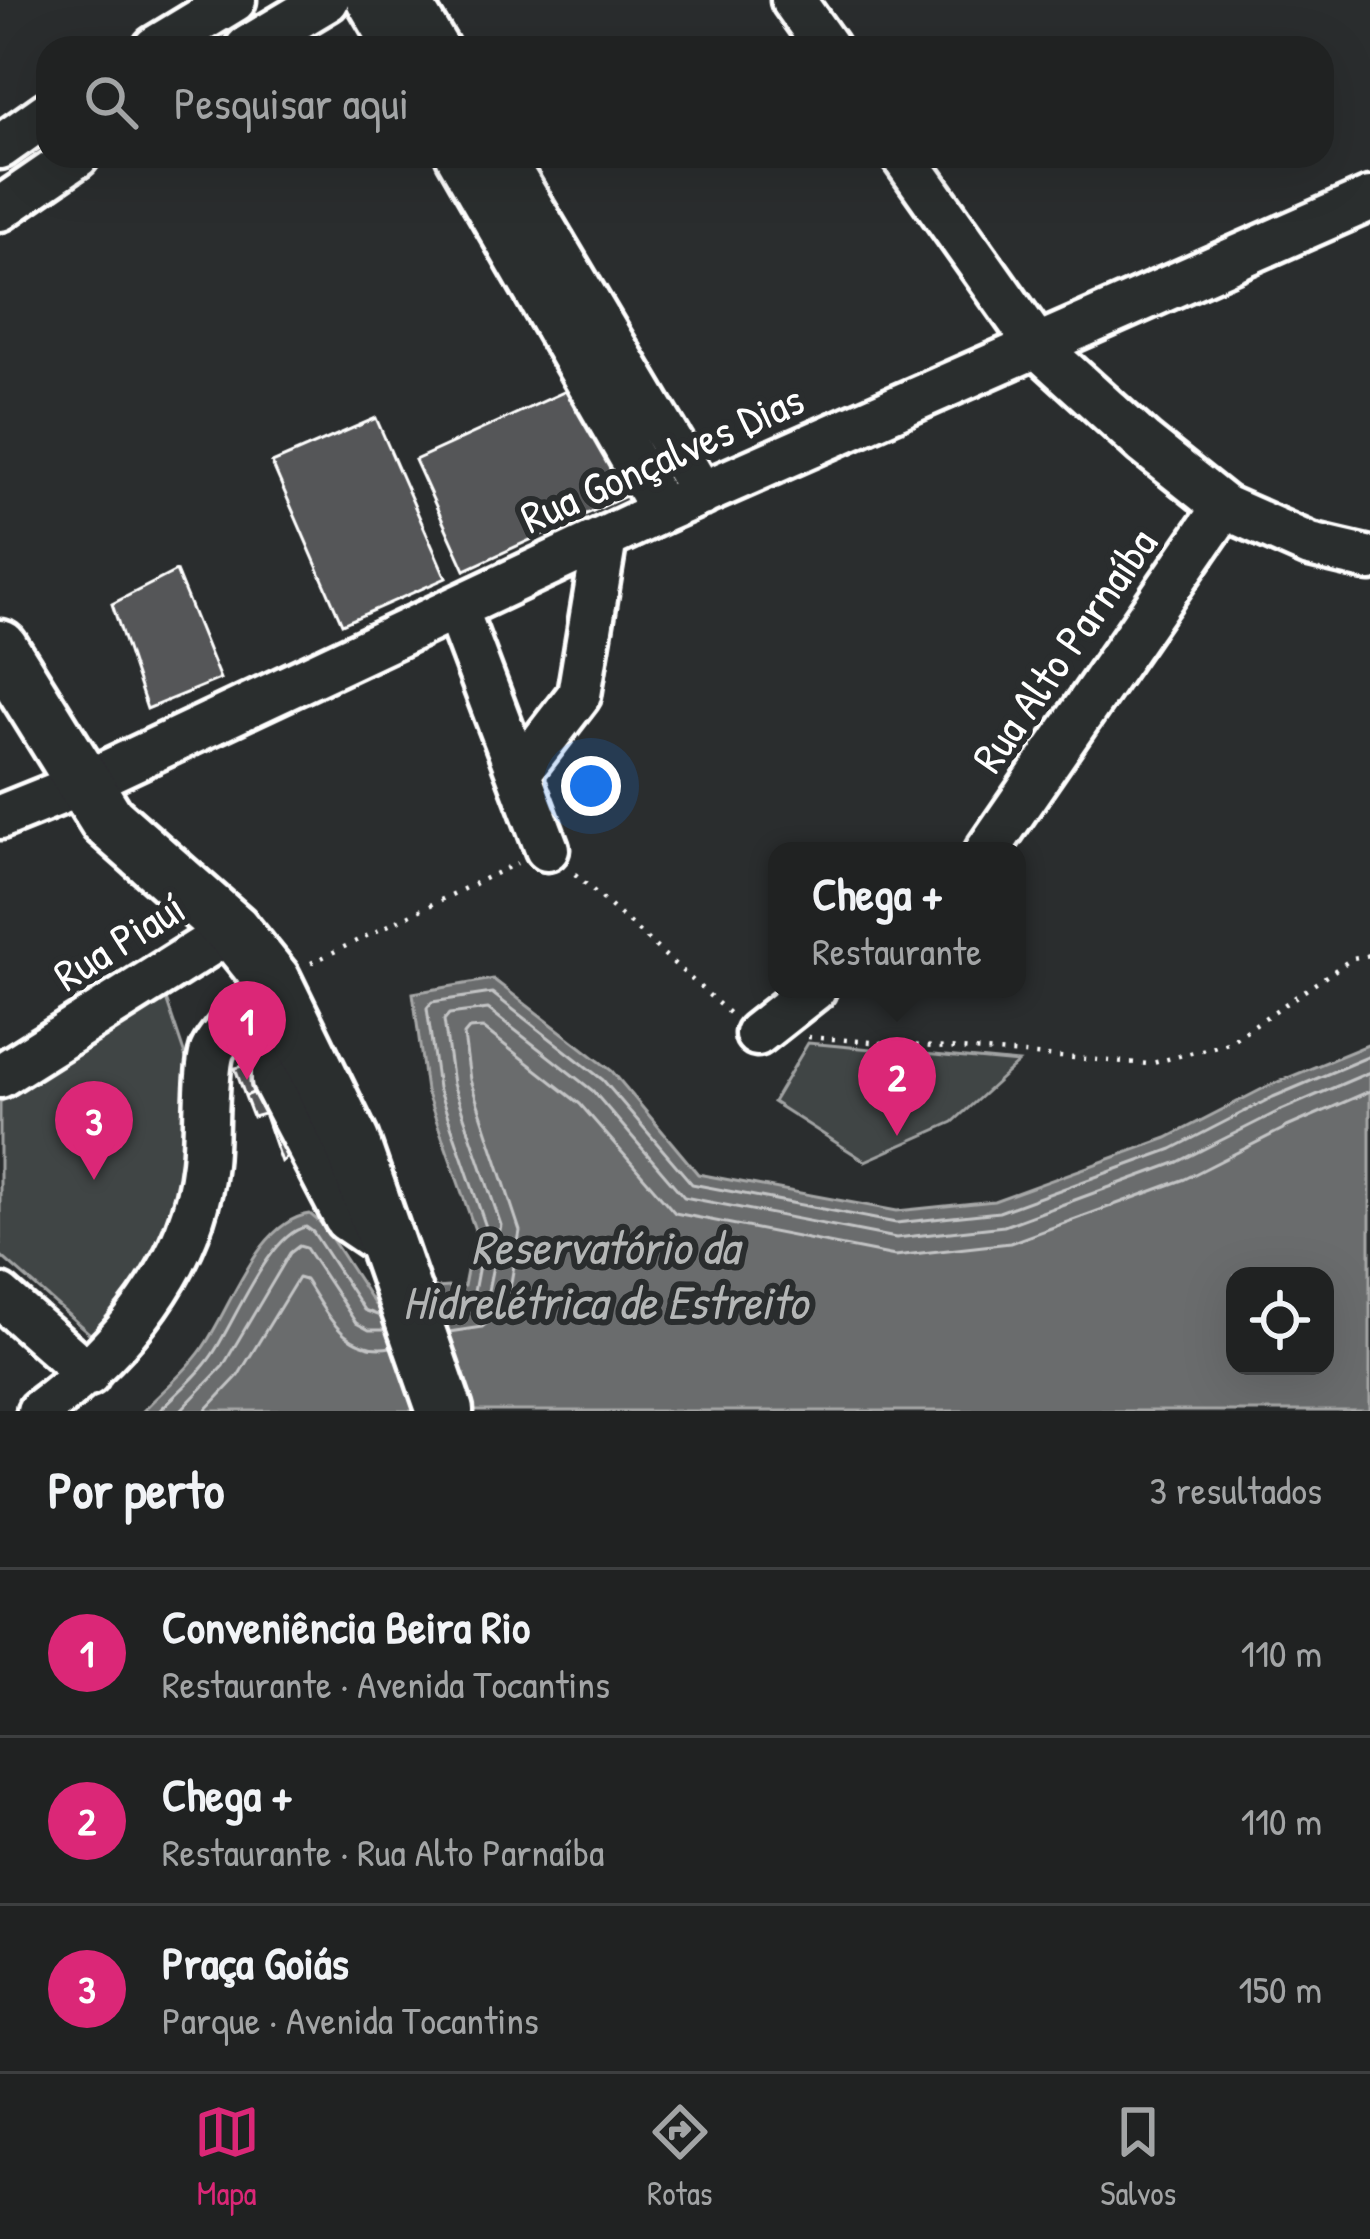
<!DOCTYPE html>
<html lang="pt">
<head>
<meta charset="utf-8">
<style>
  body { margin:0; font-family:"Patrick Hand",sans-serif; background:#2d2f2f; color:#f1f3f6 }
  .controls { position:absolute; right:36px; bottom:36px; display:grid; overflow:hidden; border-radius:24px; box-shadow:0 12px 48px #0002 }
  .controls button { width:108px; height:108px; display:grid; place-items:center; padding:0; border:0; border-bottom:3px solid #3d3f40; background:#202222; color:#f1f3f6; font:60px sans-serif }
  .you { position:absolute; left:591px; top:786px; width:42px; height:42px; margin:-30px; border:9px solid #fff; border-radius:50%; background:#1a73e8; box-shadow:0 0 0 18px #1a73e833 }
  .badge { display:grid; place-items:center; width:78px; height:78px; border-radius:50%; background:#db2777; color:#fff; font-size:39px; font-weight:700 }
  .pin { position:absolute; translate:-50% -99px; filter:drop-shadow(0 3px 6px #0008) }
  .pin::after { content:''; position:absolute; top:63px; width:42px; height:36px; background:inherit; clip-path:polygon(0 0,100% 0,50% 100%) }
  .popup { position:absolute; left:768px; top:842px; width:258px; height:156px; box-sizing:border-box; display:grid; place-content:center; border-radius:24px; background:#202222; filter:drop-shadow(0 3px 9px #0005); font-size:39px; white-space:nowrap; color:#a2a4a5 }
  .popup b { font-size:45px; color:#f1f3f6 }
  .popup::after { content:''; position:absolute; left:50%; top:100%; margin-left:-24px; border:24px solid transparent; border-top-color:#202222 }
  .list { margin:0; padding:0; list-style:none }
  h2 { display:flex; justify-content:space-between; align-items:center; height:156px; margin:0; padding:0 48px; font-size:51px }
  h2 small { font-size:39px; font-weight:400; color:#a2a4a5 }
  .list li { display:grid; grid-template-columns:78px 1fr auto; gap:36px; align-items:center; box-sizing:border-box; height:168px; padding:0 48px; border-top:3px solid #3d3f40 }
  .list b { display:block; font-size:45px; white-space:nowrap }
  .list p { margin:0; font-size:39px; white-space:nowrap; color:#a2a4a5 }
  .list em { font-size:39px; font-style:normal; color:#a2a4a5 }
  .icon { flex:none; width:66px; height:66px; fill:none; stroke:currentColor; stroke-width:2; stroke-linecap:round; stroke-linejoin:round }
  .map { position:relative; flex:none; width:1370px; height:1411px; overflow:hidden }
  .search { position:absolute; background:#202222; box-shadow:0 12px 48px #0002; left:36px; right:36px; top:36px; height:132px; display:flex; align-items:center; gap:30px; box-sizing:border-box; padding:0 42px; border-radius:36px; color:#a2a4a5; font-size:45px }
  .sheet { height:660px; background:#202222 }
  nav { display:flex; justify-content:space-around; align-items:center; box-sizing:border-box; height:168px; border-top:3px solid #3d3f40; background:#202222; font-size:33px; color:#a2a4a5 }
  nav a { display:grid; justify-items:center; gap:6px }
  nav .on { color:#db2777 }
  .map>svg:first-child { display:block }
</style>
</head>
<body>
<div class="map">
<svg width="1370" height="1411" viewBox="0 0 1370 1411">
  <rect width="100%" height="100%" fill="#2a2d2e"/>
  <filter id="ink" filterUnits="userSpaceOnUse"><feTurbulence type="fractalNoise" baseFrequency=".00833" numOctaves="2"/><feDisplacementMap in="SourceGraphic" scale="24" xChannelSelector="R" yChannelSelector="G"/><feConvolveMatrix kernelMatrix="1 2 1 2 8 2 1 2 1" color-interpolation-filters="sRGB"/></filter>
  <g filter="url(#ink)">
    <path fill="#414445" stroke="#a0a2a2" stroke-width="3" d="M165,996L205,1115L172,1245L98,1341L0,1255V1102Z
      M808,1043L1018,1063L953,1122L865,1161L773,1102Z"/>
    <path fill="#6a6c6d" stroke="#a6a7a7" stroke-width="3" fill-rule="evenodd" d="M493,979L612,1071L698,1174L897,1211L994,1201L1167,1138L1268,1086L1370,1044V1411H143C162,1391 186,1372 202,1349C231,1309 257,1221 310,1214L322,1224L375,1305L435,1288L464,1286L475,1230L426,1091L413,993ZM1235,1276H1325V1366H1235Z"/>
    <g fill="none" stroke-linecap="round" stroke-linejoin="round">
      <path stroke="#c3c4c5" stroke-width="3" d="M438,1300L465,1298L474,1292L486,1227L438,1088L427,1008L432,1002L492,993L603,1080L692,1184L896,1223L999,1212L1172,1149L1273,1097L1370,1056
        M443,1314L471,1311L486,1301L501,1225L453,1084L444,1020L449,1014L488,1009L593,1091L684,1197L896,1238L1004,1226L1178,1162L1279,1111L1370,1072
        M449,1332L482,1327L500,1312L509,1294L520,1231L470,1080L464,1035L469,1029L483,1028L580,1104L675,1213L895,1256L1010,1243L1185,1179L1287,1127L1370,1091
        M159,1411C177,1393 198,1376 212,1355C234,1324 269,1233 306,1227L313,1232L364,1310L380,1316
        M180,1411L223,1366L290,1253L299,1246L306,1248L356,1323L369,1330H385
        M205,1411L238,1376L298,1278L305,1280C327,1313 344,1355 391,1347"/>
    </g>
    <path fill="#555758" stroke="#fff" stroke-width="3" d="M577,386L626,496L465,570L415,460Z
      M376,418L446,578L342,624L272,463Z
      M176,571L220,679L147,709L112,604Z
      M248,1065L258,1091L245,1096L235,1068Z
      M258,1091L264,1114L253,1117L245,1096Z
      M296,1095L312,1134L281,1162L262,1107Z"/>
    <g fill="none" stroke-linecap="round" stroke-linejoin="round">
      <defs>
        <path id="minor" d="M368,0L396,48
          M408,0L437,48
          M793,0L827,48
          M155,48L234,0
          M247,48L327,0
          M0,147L48,113
          M458,156L662,511
          M501,156L702,494
          M903,156L1038,347L1144,443L1224,507L1310,545L1370,559
          M0,209L77,156
          M456,608L547,849
          M519,773L579,695L605,538
          M0,817L82,784L662,511L1370,199
          M987,851L1224,507
          M273,988L274,1081L346,1219L389,1248
          M757,1034L814,989
          M0,1076L232,930
          M0,1296L88,1374
          M39,1411C120,1351 193,1266 204,1163C207,1136 205,1072 212,1051C218,1036 260,995 273,981"/>
        <path id="major" d="M0,648L107,820L232,930L273,981L351,1141L445,1411"/>
      </defs>
      <use href="#minor" stroke="#fff" stroke-width="51"/>
      <use href="#major" stroke="#fff" stroke-width="63"/>
      <path stroke="#fff" stroke-width="4.5" stroke-dasharray="3 9" stroke-linecap="butt" d="M575,874L731,1015
        M311,963L517,863
        M808,1037L1149,1064L1228,1043L1353,958L1370,955"/>
      <use href="#minor" stroke="#2a2d2e" stroke-width="42"/>
      <use href="#major" stroke="#2a2d2e" stroke-width="54"/>
    </g>
  </g>
  <g text-anchor="middle" stroke-width="12" stroke-linejoin="round" paint-order="stroke">
    <g font-size="45" fill="#fff" stroke="#2a2d2e">
      <text transform="translate(662 458) rotate(-24)" y="16">Rua Gonçalves Dias</text>
      <text transform="translate(1064 650) rotate(-55)" y="16">Rua Alto Parnaíba</text>
      <text transform="translate(119 941) rotate(-32)" y="16">Rua Piauí</text>
    </g>
    <g font-size="48" font-style="italic" fill="#b4b6b6" stroke="#2a2d2e">
      <text x="605" y="1264">Reservatório da<tspan x="605" dy="55">Hidrelétrica de Estreito</tspan></text>
    </g>
  </g>
</svg>
<div class="controls">
<button><svg class="icon" aria-label="locate" viewBox="0 0 24 24"><circle cx="12" cy="12" r="6"/><path d="M12 2v4M12 18v4M2 12h4M18 12h4"/></svg></button>
</div>
<div class="you"></div>
<div class="pin badge" style="left:247px;top:1080px">1</div>
<div class="pin badge" style="left:897px;top:1136px">2</div>
<div class="popup"><b>Chega +</b>Restaurante</div>
<div class="pin badge" style="left:94px;top:1180px">3</div>
<div class="search"><svg class="icon" aria-label="search" viewBox="0 0 24 24"><circle cx="10" cy="10" r="6"/><path d="M15 15l6 6"/></svg>Pesquisar aqui</div>
</div>
<section class="sheet">
<h2>Por perto<small>3 resultados</small></h2>
<ul class="list">
<li><span class="badge">1</span><div><b>Conveniência Beira Rio</b><p>Restaurante · Avenida Tocantins</p></div><em>110 m</em></li>
<li><span class="badge">2</span><div><b>Chega +</b><p>Restaurante · Rua Alto Parnaíba</p></div><em>110 m</em></li>
<li><span class="badge">3</span><div><b>Praça Goiás</b><p>Parque · Avenida Tocantins</p></div><em>150 m</em></li>
</ul>
</section>
<nav>
<a class="on"><svg class="icon" aria-label="map" viewBox="0 0 24 24"><path d="M3 6l6-2 6 2 6-2v14l-6 2-6-2-6 2zM9 4v14M15 6v14"/></svg>Mapa</a>
<a><svg class="icon" aria-label="directions" viewBox="0 0 24 24"><path d="M12 3l9 9-9 9-9-9zM9 14v-3h6M13 9l2 2-2 2"/></svg>Rotas</a>
<a><svg class="icon" aria-label="saved" viewBox="0 0 24 24"><path d="M7 4h10v16l-5-4-5 4z"/></svg>Salvos</a>
</nav>
</body>
</html>
